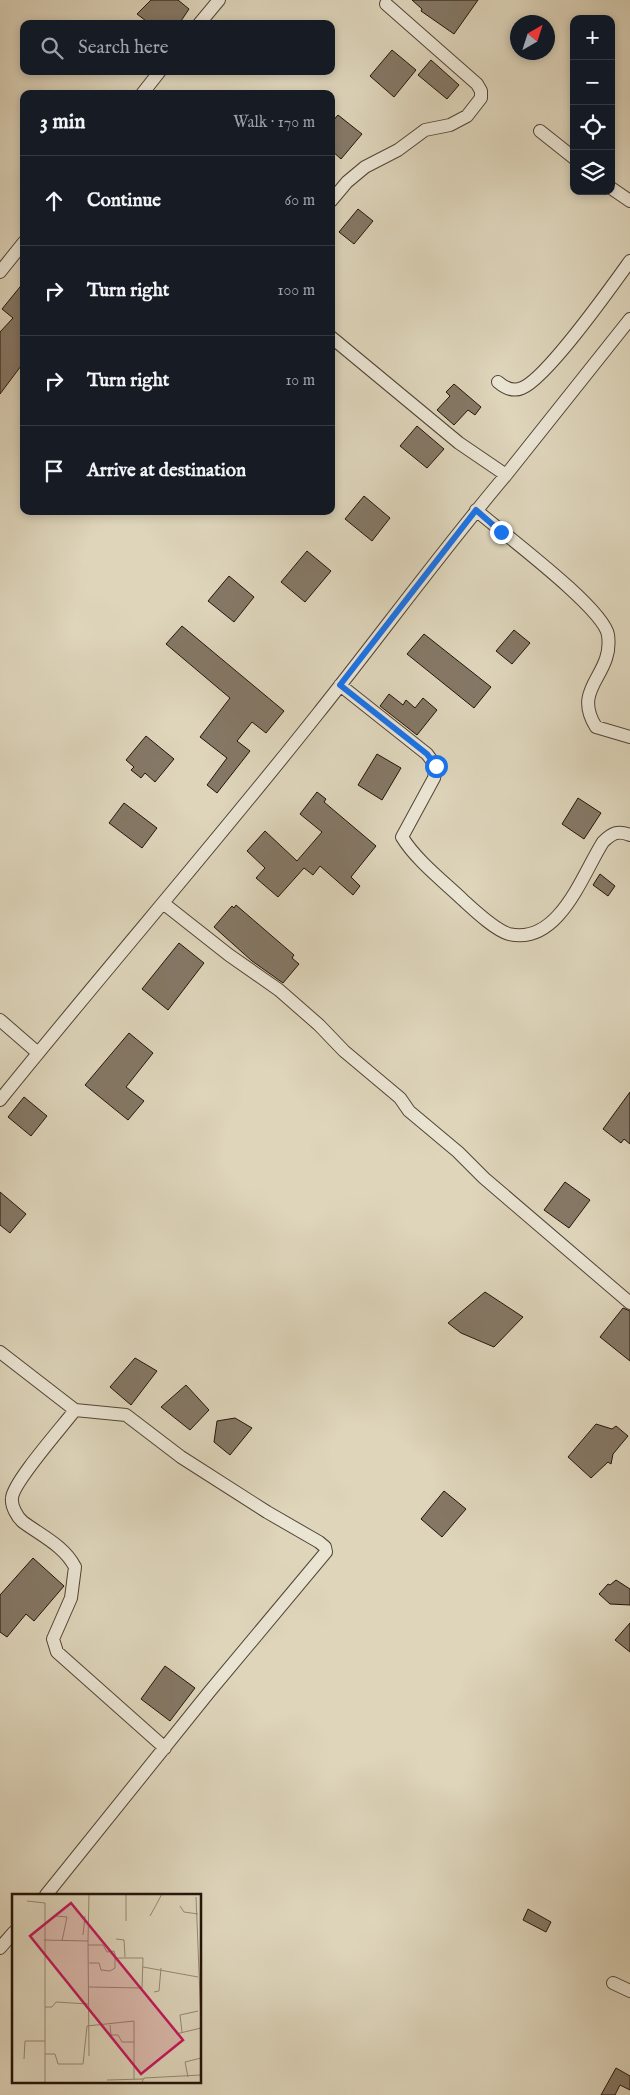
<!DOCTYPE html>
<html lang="en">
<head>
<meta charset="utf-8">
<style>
  body { margin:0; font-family:"IM FELL English",serif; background:#242831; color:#f1f3f6 }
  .controls { position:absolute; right:15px; top:15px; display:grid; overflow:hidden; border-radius:10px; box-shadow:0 2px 8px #0003 }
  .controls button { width:45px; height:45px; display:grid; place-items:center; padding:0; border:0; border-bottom:1px solid #363941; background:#171b24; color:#f1f3f6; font:25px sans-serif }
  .compass { position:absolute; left:510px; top:15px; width:45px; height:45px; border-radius:50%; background:#171b24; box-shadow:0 2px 8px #0003; rotate:39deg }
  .stop { position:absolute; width:15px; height:15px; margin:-11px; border:4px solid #1a73e8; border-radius:50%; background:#fff }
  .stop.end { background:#1a73e8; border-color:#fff; box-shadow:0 1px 5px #0008 }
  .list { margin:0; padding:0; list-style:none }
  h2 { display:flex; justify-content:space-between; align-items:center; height:65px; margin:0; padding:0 20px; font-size:21px }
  h2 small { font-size:16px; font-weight:400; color:#9ea1a6 }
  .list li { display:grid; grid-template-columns:32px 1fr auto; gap:15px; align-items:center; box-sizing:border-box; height:90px; padding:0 20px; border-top:1px solid #363941 }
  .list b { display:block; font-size:19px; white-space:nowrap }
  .list em { font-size:16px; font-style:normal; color:#9ea1a6 }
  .icon { flex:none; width:28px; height:28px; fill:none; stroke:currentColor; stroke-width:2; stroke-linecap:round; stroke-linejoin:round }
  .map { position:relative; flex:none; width:630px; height:2095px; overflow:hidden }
  .search { position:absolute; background:#171b24; box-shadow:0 2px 8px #0003; left:20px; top:20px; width:315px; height:55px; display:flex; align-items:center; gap:12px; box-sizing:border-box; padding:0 18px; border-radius:10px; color:#9ea1a6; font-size:19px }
  .panel { position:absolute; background:#171b24; box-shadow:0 2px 8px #0003; left:20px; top:90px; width:315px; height:425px; border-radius:10px }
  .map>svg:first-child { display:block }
</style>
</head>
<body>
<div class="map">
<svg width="630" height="2095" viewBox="0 0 630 2095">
  <rect width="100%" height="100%" fill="#ded5bb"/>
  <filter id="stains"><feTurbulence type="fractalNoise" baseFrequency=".004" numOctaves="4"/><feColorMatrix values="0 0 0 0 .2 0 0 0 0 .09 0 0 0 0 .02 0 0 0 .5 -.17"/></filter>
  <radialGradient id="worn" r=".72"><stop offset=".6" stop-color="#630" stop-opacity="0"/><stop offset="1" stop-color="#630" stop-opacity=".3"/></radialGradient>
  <path fill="#857866" stroke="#24140a" d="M151,0H178L189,9L179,24H150L137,14Z
    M412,0H478L454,34L421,11L422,9Z
    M392,50L416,70L394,97L370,76Z
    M431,60L459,85L447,99L418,75Z
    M338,115L362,134L341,159L331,150V123Z
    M358,209L373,221L354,244L339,232Z
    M24,282V362L0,394V332L13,318L2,309Z
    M454,384L481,407L475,415L468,410L454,425L437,410L450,396L446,392Z
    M417,426L444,449L427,468L400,446Z
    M364,496L390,518L372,541L345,519Z
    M307,551L331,571L305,602L281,582Z
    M229,576L254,597L234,622L208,601Z
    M182,626L284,711L266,733L252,722L237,741L250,751L217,793L207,785L227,758L200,737L230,698L166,644Z
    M514,630L530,643L512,664L496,651Z
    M424,634L491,687L474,708L407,654Z
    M389,694L403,705L406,700L415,708L423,698L437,710L417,735L380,706Z
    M146,736L174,759L155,782L145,773L141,778L131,770L134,767L126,760Z
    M377,754L401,768L382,800L358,785Z
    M317,792L326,799L324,802L376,846L351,877L360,886L353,895L320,866L313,875L304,868L278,897L256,878L265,868L247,851L265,831L297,861L322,832L300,814Z
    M578,798L601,813L584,839L562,824Z
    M124,803L157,828L142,848L109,823Z
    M600,874L615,886L608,896L593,885Z
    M236,905L294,955L292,958L299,964L283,983L252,961L214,927L232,906L234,908Z
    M179,943L204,963L168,1010L142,989Z
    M129,1033L153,1053L126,1087L144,1101L128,1120L85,1085Z
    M630,1092V1144L624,1139L621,1143L603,1129Z
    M24,1097L47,1116L31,1136L8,1117Z
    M565,1182L590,1200L569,1228L544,1210Z
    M0,1192L26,1214L10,1233L0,1225Z
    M485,1292L523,1317L494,1347L461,1333L448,1323Z
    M623,1308L630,1311V1361L600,1337Z
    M135,1358L157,1371L131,1405L110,1387Z
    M186,1385L209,1410L190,1430L161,1407Z
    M235,1418L252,1428L230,1455L214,1442L217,1421Z
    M596,1424L612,1429L616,1426L628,1436L613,1454L611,1464L608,1462L591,1478L568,1457Z
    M444,1491L466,1509L442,1537L421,1519Z
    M33,1558L64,1586L34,1621L26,1614L7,1637L0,1632V1595Z
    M616,1580L630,1589V1605L610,1604L599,1594L608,1584L610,1585Z
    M630,1623V1652L615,1640Z
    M165,1666L195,1688L170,1721L141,1699Z
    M528,1909L551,1922L546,1932L523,1920Z
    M616,2068L630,2076V2090L620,2085L615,2095H601Z"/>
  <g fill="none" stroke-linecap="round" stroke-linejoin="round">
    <defs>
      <path id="minor" d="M199,24L219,0
        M142,94L160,71
        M540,131L574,158
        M611,188L630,201
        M331,201L347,182L365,167L398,150L425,130L450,125L467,116L481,98V91L477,84L386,4
        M0,272L24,242
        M331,337L459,443L506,475L630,319
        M498,382C505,388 513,392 522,388C547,378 612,286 630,261
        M476,510C501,532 604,608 608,635C614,676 571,687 596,727L630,737
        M340,685L427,754L436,766L434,778L402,837C416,860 443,881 463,900C474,910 495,930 509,934C559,946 583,873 603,842C612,833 618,830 630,835
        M163,903L229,955L279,990L319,1025L344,1051L400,1098L409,1111L458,1152L484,1178L630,1303
        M0,1020L38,1053
        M0,1100C104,971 213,846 316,716C380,636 440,553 506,475
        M0,1352L75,1410L126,1415L181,1457L267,1512L319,1542L325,1547L326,1552L210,1691L46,1895
        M75,1410C63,1426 13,1482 12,1498C11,1506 17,1517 23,1522C42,1536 64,1546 75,1567L71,1598L53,1639L57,1652L165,1748
        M0,1948L14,1932
        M613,1983L630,1991"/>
    </defs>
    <use href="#minor" stroke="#524436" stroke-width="14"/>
    <use href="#minor" stroke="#eae4d3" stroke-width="12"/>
  </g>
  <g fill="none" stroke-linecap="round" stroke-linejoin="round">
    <path stroke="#1a73e8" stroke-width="6" d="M436,766L427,754L340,685L476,510L501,532"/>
  </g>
  <g transform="translate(12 1894)">
    <rect width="189" height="189" fill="#ded5bb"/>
    <path fill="none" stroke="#948874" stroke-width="1" d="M114,0V27M184,3L189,127M15,7L33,9V188M168,12L172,18L186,20M44,22L55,23L50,47M138,22L150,0M71,41L73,22M104,45L112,46L113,63M32,46L76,47L77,0M76,47L77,162M76,51H91L95,58L102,57L104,64M131,73L186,83M77,93L130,94L131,64H103V74L98,77L89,76L87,69H77M142,98L147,97L149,74M33,113H40L44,108L76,110M98,131L99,141H106L110,148H122M170,138L168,121L186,117M164,140L189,134M33,160H43L46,170H71L75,132L122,127V185M12,165L13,147H33M176,183L173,168L189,164M95,186L131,185M130,188L132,184L189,181"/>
    <path fill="#c2185b" fill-opacity="0.15" stroke="#c2185b" stroke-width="2.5" d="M59,9L171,146L129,180L18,42Z"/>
    <rect width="189" height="189" fill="none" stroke="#24140a" stroke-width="2.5"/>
  </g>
  <rect width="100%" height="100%" filter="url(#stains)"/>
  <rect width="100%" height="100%" fill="url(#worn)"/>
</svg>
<div class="controls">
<button>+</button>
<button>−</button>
<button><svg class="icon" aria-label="locate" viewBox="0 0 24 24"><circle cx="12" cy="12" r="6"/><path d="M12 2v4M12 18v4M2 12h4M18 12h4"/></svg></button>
<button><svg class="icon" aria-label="layers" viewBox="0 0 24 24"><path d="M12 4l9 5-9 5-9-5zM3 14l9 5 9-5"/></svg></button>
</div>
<svg class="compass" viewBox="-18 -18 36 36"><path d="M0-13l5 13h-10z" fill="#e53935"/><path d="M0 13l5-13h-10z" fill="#9ea1a6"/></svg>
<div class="stop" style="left:436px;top:766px"></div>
<div class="stop end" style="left:501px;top:532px"></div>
<div class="search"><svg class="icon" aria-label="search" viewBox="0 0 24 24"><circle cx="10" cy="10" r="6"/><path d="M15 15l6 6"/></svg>Search here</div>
<section class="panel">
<h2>3 min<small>Walk · 170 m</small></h2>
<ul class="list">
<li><svg class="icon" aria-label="ahead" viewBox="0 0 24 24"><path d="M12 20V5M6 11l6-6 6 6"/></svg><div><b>Continue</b></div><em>60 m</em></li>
<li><svg class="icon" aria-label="right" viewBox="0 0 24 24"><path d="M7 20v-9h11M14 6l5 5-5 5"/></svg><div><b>Turn right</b></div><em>100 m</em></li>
<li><svg class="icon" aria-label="right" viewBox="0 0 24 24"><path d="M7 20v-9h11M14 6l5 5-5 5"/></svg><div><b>Turn right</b></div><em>10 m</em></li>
<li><svg class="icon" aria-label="arrive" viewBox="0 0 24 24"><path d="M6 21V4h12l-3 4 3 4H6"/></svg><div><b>Arrive at destination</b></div></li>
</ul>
</section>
</div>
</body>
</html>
